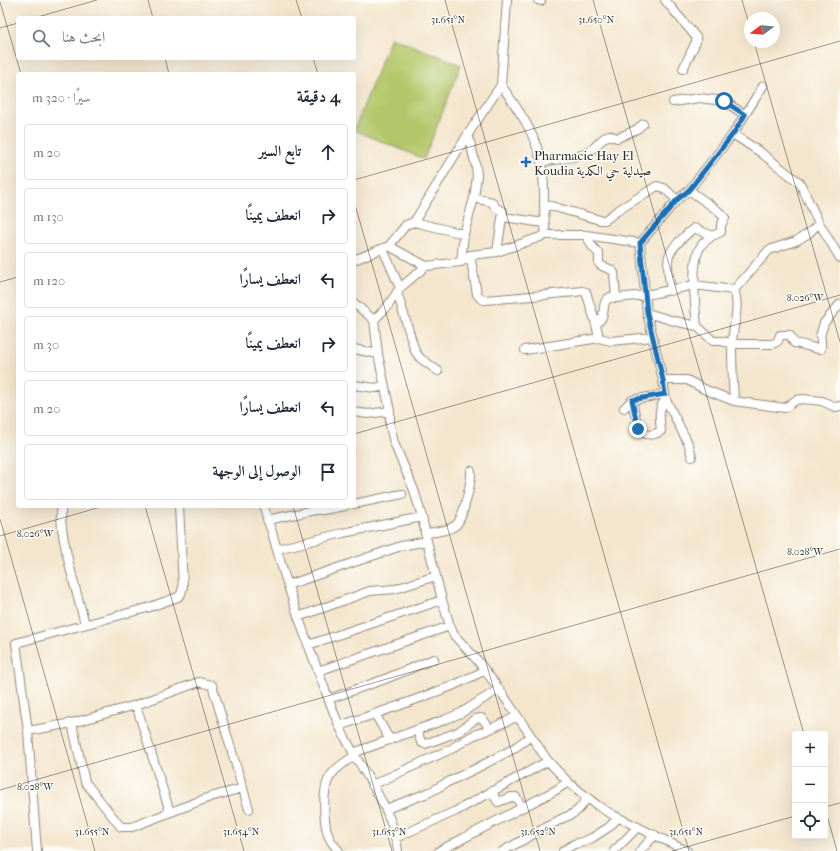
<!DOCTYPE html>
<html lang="ar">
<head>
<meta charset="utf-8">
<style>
  body { margin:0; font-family:"IM FELL French Canon",Amiri,serif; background:#f6f6f7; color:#1f2937; direction:rtl }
  .controls { position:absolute; right:12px; bottom:12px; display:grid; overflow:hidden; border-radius:4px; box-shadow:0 4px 16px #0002 }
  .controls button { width:36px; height:36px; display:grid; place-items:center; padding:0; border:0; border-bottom:1px solid #e0e1e3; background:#fff; color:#1f2937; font:20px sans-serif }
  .compass { position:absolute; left:744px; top:12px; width:36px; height:36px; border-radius:50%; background:#fff; box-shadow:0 4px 16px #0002; rotate:254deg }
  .stop { position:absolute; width:12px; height:12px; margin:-9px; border:3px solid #1f6fb2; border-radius:50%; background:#fff }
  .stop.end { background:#1f6fb2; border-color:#fff; box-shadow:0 1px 4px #0008 }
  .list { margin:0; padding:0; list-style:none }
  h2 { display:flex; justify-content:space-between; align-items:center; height:52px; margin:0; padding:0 16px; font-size:17px }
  h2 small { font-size:13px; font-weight:400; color:#747a83 }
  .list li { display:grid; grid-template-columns:26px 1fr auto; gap:12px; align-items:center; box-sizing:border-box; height:56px; margin:0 8px 8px; padding:0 8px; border:1px solid #e0e1e3; border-radius:4px }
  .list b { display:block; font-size:15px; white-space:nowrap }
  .list em { font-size:13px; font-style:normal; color:#747a83 }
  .icon { flex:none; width:22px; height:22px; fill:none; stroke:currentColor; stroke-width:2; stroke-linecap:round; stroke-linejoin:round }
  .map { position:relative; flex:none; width:840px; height:851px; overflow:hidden; direction:ltr }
  .search { position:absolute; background:#fff; box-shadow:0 4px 16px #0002; left:16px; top:16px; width:340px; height:44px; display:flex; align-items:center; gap:10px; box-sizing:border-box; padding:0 14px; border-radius:4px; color:#747a83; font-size:15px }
  .panel { position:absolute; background:#fff; box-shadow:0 4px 16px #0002; left:16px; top:72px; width:340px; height:436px; border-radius:4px; direction:rtl }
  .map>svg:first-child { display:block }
</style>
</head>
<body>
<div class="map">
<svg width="840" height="851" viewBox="0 0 840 851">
  <rect width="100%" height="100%" fill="#fdfcf7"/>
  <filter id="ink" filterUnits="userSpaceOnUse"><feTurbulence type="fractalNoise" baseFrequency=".025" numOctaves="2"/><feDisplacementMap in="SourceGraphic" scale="8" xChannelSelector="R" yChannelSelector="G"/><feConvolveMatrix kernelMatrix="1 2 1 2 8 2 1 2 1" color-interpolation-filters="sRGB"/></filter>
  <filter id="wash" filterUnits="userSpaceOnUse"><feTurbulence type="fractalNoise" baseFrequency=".012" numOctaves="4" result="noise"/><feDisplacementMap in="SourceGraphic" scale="16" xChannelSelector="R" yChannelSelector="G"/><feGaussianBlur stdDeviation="0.9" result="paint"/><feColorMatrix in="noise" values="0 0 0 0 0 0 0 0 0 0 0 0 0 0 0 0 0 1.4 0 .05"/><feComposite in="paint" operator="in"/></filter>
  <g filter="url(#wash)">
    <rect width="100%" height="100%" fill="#f4e6cd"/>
    <path fill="#b3c669" stroke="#6f784a" d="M391,37L461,65L424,159L354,130Z"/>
  </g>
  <g filter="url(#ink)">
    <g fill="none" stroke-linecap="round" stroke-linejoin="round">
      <defs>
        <path id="street" d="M538,0L541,1
          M665,0L696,37V42L683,69
          M501,85C521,113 539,138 543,174C545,194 543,215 546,235L497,252L470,255L461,262L426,266L400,288L387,307L374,320L378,354L390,411V425L394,443L414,490L422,517L427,541L442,600L450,626L454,635L478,661L499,689L548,761L568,782L598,806L613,815L687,851
          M673,102L699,98L724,101L745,115
          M733,134L760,152L800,183L819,223L840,258
          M541,162C555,159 574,159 587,153C595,149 600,139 609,135L617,138L620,137L637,129L643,124
          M474,198L492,202L496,208L503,211L497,252
          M544,204L600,220H605L617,211L657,186L664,188L677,200
          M503,217L544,223
          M414,222L464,234
          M546,235H586L640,243
          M586,235L592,246L599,254V264L602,266L612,270L614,273L616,298
          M389,246L426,266
          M383,249L400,288
          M470,255L477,294L481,299L485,300C517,297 550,295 582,291L586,292L596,324L599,338
          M354,260L389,246L406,225L414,222L468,134L501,85L507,0
          M461,262L464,234L474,198L477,176L476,166L468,134
          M734,290L769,250L796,241L809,233L819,223
          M734,290C741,308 732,327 732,345C732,364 733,383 734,401
          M671,291C670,282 666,264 669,256C673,245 686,235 694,228L712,236L721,232V225L725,218L717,210L689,190
          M397,292L415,351L420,358L438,371
          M354,303L374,320
          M647,313L674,321L697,326L713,341H721L735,344H773L778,341L780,335H790L794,343C803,344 811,348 821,349V339L820,336L824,323L840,304
          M596,324C597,323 601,320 601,319C606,311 601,302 610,297L616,298L646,295L694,285L734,290
          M697,326C695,307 690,262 701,246C703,242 709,239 712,236
          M354,349L378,354
          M525,350L599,338L611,341L653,337
          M663,380H687L706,390L734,401L785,408L796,400L803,399L822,401L835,407L840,406
          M354,385L375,388L385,386
          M632,400L638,429C644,436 653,436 661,431C660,421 657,407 666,400
          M624,408L632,400L665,394
          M354,412L368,414L390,411
          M692,457L689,445L666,400L663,380L647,313L640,243L677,200L689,190L733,134L763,86
          M354,504L402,494
          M62,506C56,526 79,600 85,624
          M264,506L267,519L272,532C285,581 302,629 320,676C326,693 332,709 339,725C357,767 393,804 398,851
          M267,520L315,510H324L345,506
          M425,533C434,532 449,531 456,525C463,519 472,480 471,471
          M277,549L343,533L422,517
          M288,585L401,546L427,541
          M298,617L370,591L395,589L436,576
          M308,645L442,600
          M318,671L450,626
          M329,699L385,679L434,659
          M136,705L170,812
          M375,714L390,740
          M72,723L85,782L121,827H132L210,797L243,788
          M339,726L398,706L452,686L484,671
          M417,730L421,742L425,744L458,732L475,719L481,718L483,719L490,729
          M28,731L72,723L136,705L199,682L212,685L249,809
          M353,753L444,720L461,713L499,689
          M372,785L451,749L472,736L490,729L516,717
          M491,791L498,802L511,797H516L522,807
          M386,809L430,792L446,783L477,768L513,749L531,736
          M395,838L456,811L548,761
          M37,851L28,731L16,643L147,608L178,597L181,594L183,587L179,506
          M339,851C337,848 333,845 331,841C323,828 321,788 331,775C338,766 346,761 355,756
          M439,851L556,790L568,782
          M503,851L563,818C575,814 581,809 587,797
          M563,851L574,844L583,842L592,838L609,827L618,818
          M614,851L638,827
          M640,851L655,835"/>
      </defs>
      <use href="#street" stroke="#90887c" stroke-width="10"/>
      <use href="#street" stroke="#fff" stroke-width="8"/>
    </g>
  </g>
  <g fill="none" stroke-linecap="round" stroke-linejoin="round" filter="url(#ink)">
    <path stroke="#1f6fb2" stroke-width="5" d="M638,429L632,400L665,394L663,380L647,313L640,243L677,200L689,190L733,134L745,115L724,101"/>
  </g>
  <path fill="none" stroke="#2b2b2b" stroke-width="1" stroke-opacity="0.45" d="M148,0L153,18M296,0L302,18M445,0L689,851M593,0L804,734M742,0L750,28M0,2L21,74M34,18L97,0M0,28L18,23M754,42L840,342M165,58L169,74M313,58L318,74M354,180L840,41M354,201L540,851M0,282L18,277M354,434L840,295M145,506L244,851M293,506L392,851M0,519L95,851M0,536L104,506M0,790L840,549M825,807L840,803M825,808L837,851M672,851L795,816"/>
  <path fill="#1f6fb2" stroke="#fdfcf7" stroke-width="1.5" d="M524 156h4v4h4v4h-4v4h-4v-4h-4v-4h4z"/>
  <g text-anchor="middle" stroke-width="3" stroke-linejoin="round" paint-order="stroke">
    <g font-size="13" fill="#2b2b2b" stroke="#fdfcf7" text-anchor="start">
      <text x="534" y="160">Pharmacie Hay El<tspan x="534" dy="15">Koudia صيدلية حي الكدية</tspan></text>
    </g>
  </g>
  <g font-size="10" text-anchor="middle" fill="#2b2b2b" stroke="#fdfcf7" stroke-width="3" stroke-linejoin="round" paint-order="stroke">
    <text x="448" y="23">31.651°N</text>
    <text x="596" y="23">31.650°N</text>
    <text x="805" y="301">8.026°W</text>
    <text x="35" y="537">8.026°W</text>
    <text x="805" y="555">8.028°W</text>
    <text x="35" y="790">8.028°W</text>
    <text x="92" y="835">31.655°N</text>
    <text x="241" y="835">31.654°N</text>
    <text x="389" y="835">31.653°N</text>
    <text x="538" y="835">31.652°N</text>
    <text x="686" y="835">31.651°N</text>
  </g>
</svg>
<div class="controls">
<button>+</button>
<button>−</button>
<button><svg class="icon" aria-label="locate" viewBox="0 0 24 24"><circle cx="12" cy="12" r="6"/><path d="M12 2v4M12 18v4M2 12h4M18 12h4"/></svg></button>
</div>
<svg class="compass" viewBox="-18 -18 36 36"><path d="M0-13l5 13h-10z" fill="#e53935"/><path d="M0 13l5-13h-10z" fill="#747a83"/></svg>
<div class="stop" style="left:724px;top:101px"></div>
<div class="stop end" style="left:638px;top:429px"></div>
<div class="search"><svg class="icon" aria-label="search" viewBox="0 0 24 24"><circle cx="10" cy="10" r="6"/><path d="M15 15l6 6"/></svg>ابحث هنا</div>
<section class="panel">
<h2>4 دقيقة<small>سيرًا · 320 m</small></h2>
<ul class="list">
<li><svg class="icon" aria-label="ahead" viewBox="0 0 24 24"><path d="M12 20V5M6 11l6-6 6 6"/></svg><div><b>تابع السير</b></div><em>20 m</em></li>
<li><svg class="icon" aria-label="right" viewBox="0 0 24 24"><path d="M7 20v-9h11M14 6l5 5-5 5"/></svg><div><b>انعطف يمينًا</b></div><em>130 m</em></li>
<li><svg class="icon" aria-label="left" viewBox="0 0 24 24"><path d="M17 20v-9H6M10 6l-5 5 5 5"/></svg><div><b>انعطف يسارًا</b></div><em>120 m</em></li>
<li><svg class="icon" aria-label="right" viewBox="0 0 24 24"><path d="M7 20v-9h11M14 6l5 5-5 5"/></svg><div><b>انعطف يمينًا</b></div><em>30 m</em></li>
<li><svg class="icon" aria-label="left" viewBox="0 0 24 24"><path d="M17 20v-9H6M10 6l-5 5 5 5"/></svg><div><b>انعطف يسارًا</b></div><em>20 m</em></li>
<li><svg class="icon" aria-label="arrive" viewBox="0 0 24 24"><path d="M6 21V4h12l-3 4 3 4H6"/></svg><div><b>الوصول إلى الوجهة</b></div></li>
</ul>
</section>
</div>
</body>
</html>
